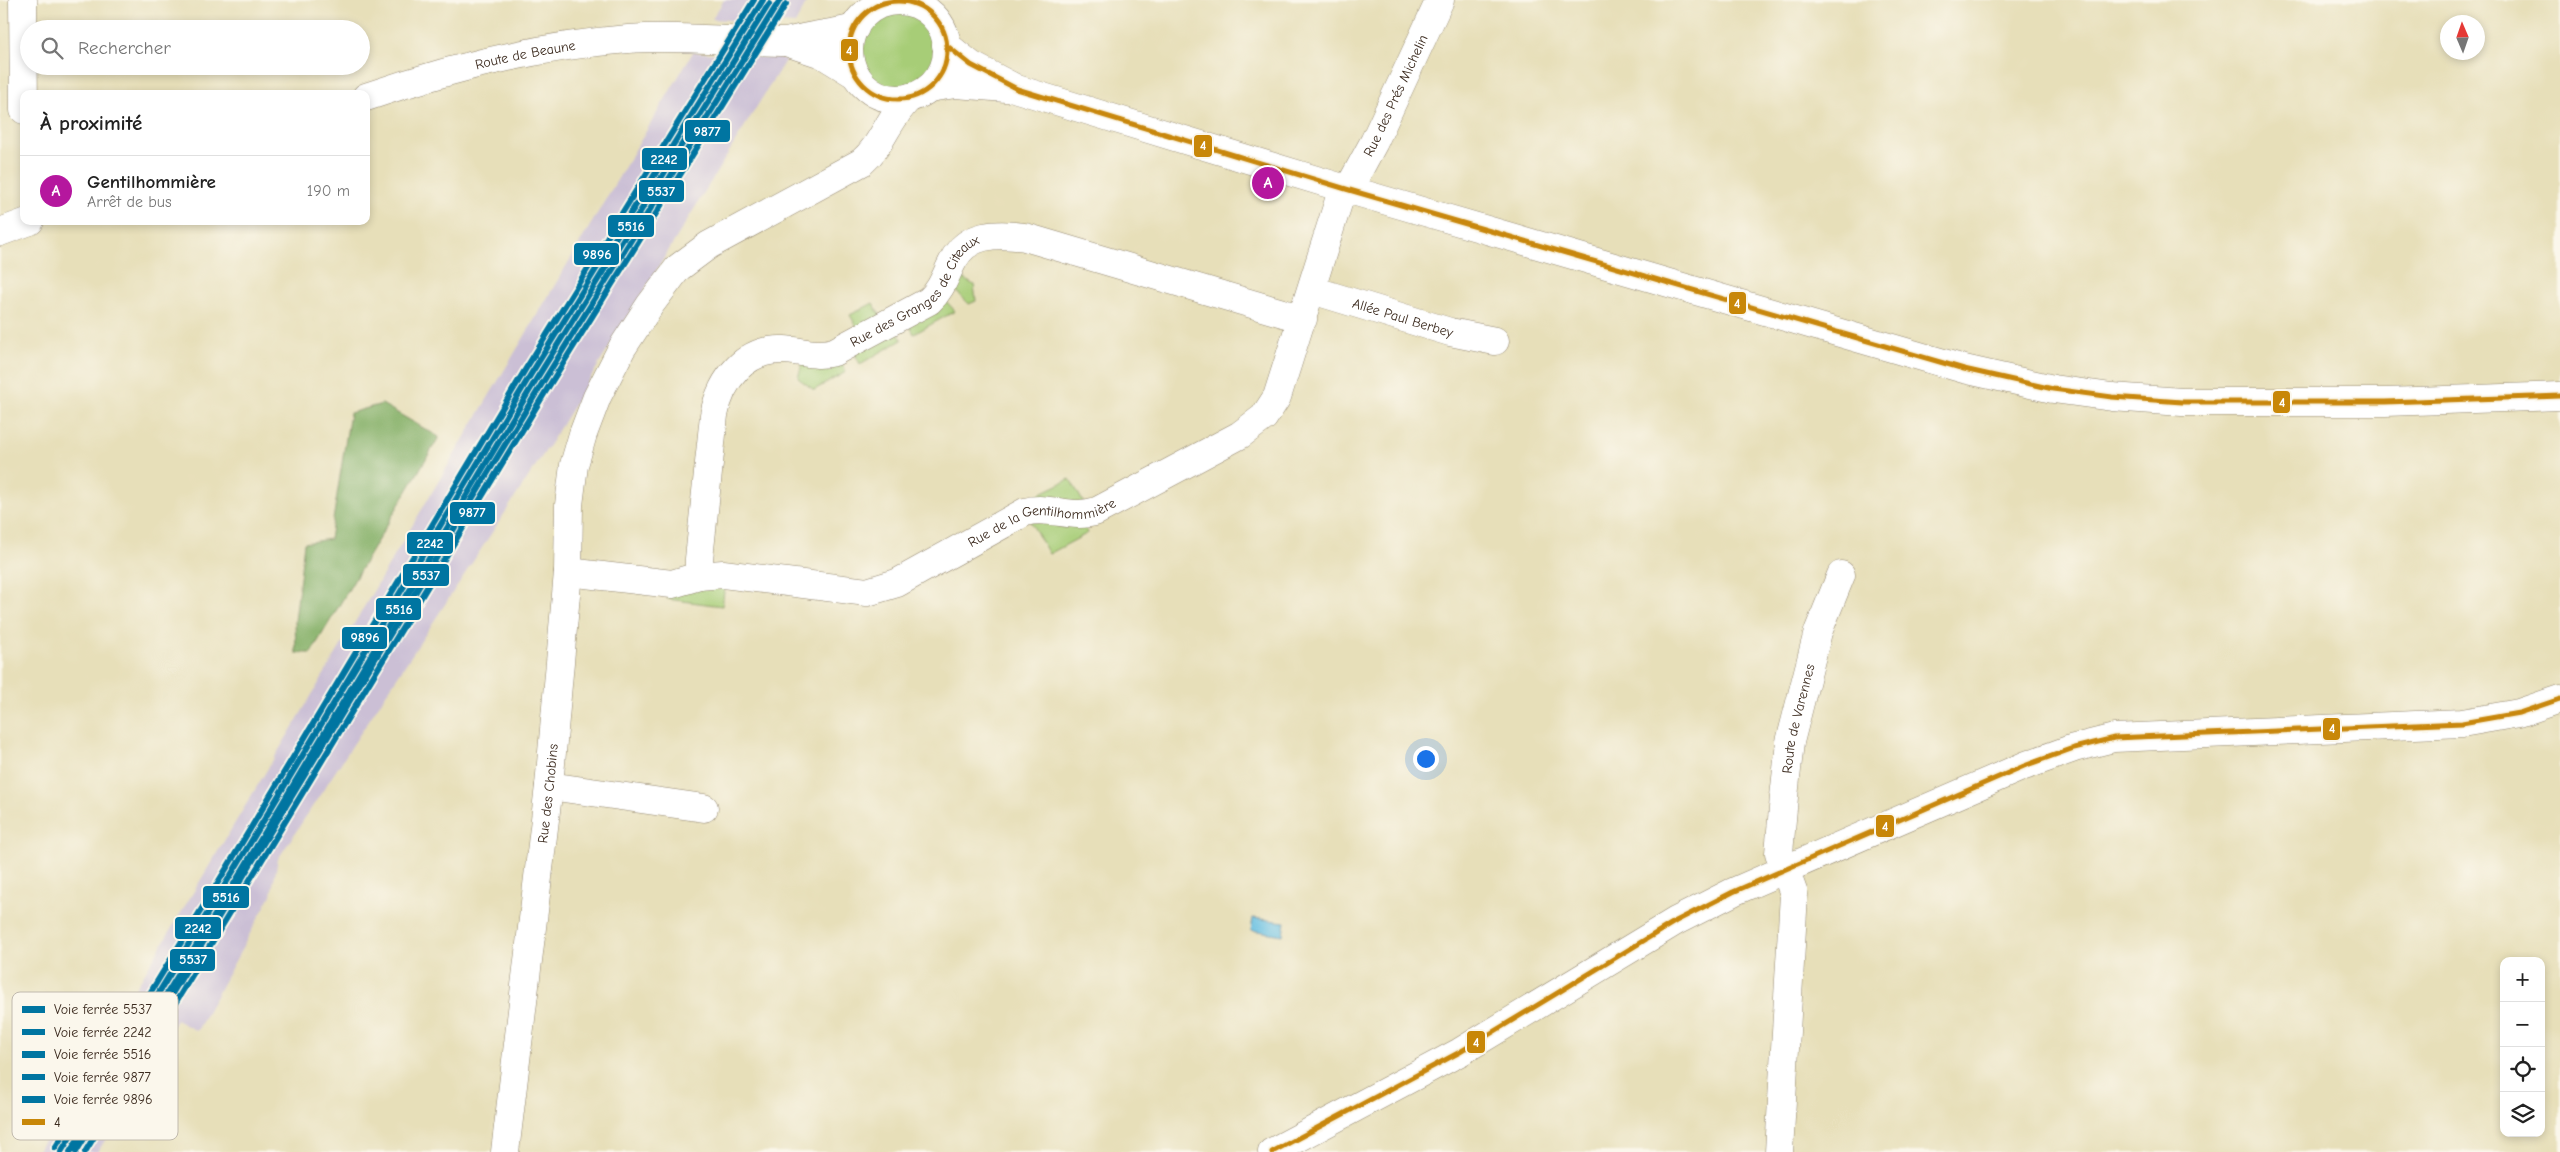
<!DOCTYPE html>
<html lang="fr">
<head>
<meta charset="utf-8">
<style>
  body { margin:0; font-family:"Comic Neue",sans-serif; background:#f6f6f6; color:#222 }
  .controls { position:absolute; right:15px; bottom:15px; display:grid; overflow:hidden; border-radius:10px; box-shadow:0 2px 8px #0003 }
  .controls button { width:45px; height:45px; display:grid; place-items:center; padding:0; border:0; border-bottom:1px solid #e0e0e0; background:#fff; color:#222; font:25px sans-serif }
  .compass { position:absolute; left:2440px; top:15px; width:45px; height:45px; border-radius:50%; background:#fff; box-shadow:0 2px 8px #0003; rotate:358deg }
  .you { position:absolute; left:1425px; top:758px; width:18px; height:18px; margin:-12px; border:4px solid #fff; border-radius:50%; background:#1a73e8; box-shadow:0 0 0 8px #1a73e833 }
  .badge { display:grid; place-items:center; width:32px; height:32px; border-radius:50%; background:#b5179e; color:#fff; font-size:16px; font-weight:700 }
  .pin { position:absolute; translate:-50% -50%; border:2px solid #fff; box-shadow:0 1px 5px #0006 }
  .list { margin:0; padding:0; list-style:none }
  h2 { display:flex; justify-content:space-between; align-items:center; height:65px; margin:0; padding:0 20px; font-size:21px }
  h2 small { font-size:16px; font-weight:400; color:#767676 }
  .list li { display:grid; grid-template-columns:32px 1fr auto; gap:15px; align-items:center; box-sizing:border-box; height:70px; padding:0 20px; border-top:1px solid #e0e0e0 }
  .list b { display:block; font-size:19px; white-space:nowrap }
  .list p { margin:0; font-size:16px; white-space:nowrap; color:#767676 }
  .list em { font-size:16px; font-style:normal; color:#767676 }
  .icon { flex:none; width:28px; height:28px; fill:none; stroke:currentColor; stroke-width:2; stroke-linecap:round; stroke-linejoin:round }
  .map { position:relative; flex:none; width:2560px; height:1152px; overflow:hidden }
  .search { position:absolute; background:#fff; box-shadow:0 2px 8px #0003; left:20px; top:20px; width:350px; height:55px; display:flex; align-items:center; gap:12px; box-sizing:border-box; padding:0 18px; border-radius:28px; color:#767676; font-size:19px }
  .panel { position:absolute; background:#fff; box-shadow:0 2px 8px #0003; left:20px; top:90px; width:350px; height:135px; border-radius:10px }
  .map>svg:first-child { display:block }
</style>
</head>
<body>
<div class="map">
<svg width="2560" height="1152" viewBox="0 0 2560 1152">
  <rect width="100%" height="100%" fill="#fbf7ec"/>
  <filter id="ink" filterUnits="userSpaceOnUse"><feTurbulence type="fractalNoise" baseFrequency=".02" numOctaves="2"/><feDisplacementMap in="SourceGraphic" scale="10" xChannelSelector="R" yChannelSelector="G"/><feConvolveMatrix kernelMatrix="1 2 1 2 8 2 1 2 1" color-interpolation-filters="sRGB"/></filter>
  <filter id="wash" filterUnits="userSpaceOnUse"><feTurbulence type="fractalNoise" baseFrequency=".0096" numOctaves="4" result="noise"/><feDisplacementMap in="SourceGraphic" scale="20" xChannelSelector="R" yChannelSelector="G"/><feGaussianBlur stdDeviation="1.12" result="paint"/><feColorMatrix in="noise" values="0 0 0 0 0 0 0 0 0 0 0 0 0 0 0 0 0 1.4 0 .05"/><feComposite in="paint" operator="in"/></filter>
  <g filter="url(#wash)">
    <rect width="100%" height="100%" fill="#e7dfb9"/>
    <path fill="#cbbfd5" d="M724,0H808L795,24L712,19Z
      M693,52L786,59L550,444L278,859L271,895L197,1031L176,1020L98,1152H37L297,720Z"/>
    <path fill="#a7cd77" stroke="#717c4a" d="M860 50a38 38 0 1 1 76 0a38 38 0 1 1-76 0Z
      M957,275L974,285L976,301L969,304L953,288Z
      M945,300L955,311L914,334L908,323Z
      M873,303L881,317L858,329L850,315Z
      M896,329L902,340L860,364L854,352Z
      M840,360L846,372L814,390L798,378L802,363Z
      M1070,479L1085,505L1039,501L1037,495Z
      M1030,521L1084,525L1088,533L1049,554Z
      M725,585L722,606L667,599L668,593Z"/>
    <path fill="#85b068" stroke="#606d43" d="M382,404L439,437L311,653H296L295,621L304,543L330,539L350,413Z"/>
    <path fill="#63bee1" stroke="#4f7480" d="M1253,918L1285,922L1283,935L1251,930Z"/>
  </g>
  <g filter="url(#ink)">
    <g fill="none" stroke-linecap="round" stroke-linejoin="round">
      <defs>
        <g id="minor">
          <path d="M23,0L24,110"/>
          <circle cx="898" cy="50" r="49"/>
          <path d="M789,43L822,54L856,75"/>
          <path d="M946,45L971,65L1017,89L1346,189L1964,369L2053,389L2112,397L2182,402H2385L2560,396"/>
          <path d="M929,88L956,84L1006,88"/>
          <path id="s1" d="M366,97C450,68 540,46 628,39C681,35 735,42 787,42C809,35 832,34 855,28"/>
          <path d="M0,232L30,221"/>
          <path id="s2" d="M1312,290L1450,332L1495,341"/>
          <path id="s3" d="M568,572L672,584L699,576L723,574L867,592L897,583L1025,512C1049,505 1072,520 1097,511L1240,435L1264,417L1277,397L1340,197L1354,179L1374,142L1440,0"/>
          <path id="s4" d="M699,576V559L714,415C721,380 745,348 784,350C802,351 816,357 834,352L929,301C942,289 945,276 953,261C967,233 997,233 1025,237L1303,319"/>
          <path d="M549,786L704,808"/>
          <path id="s5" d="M505,1152L549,786L568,572L569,505L574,465L583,434L597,397L622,348L650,305L678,268L709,245L862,162C883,144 888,118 910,97"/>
          <path d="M1272,1152L1460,1052L1676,921L1733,892L2024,766L2074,748L2114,738L2462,723L2519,713L2560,699"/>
          <path id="s6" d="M1779,1152L1794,894L1779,853L1784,797L1790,742L1818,632L1841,575"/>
        </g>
      </defs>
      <use href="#minor" stroke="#91846c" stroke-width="29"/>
      <use href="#minor" stroke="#fff" stroke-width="28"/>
      <defs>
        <path id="bus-1" d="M849 50a49 49 0 1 1 98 0a49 49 0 1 1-98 0Z
          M946,45L971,65L1017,89L1346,189L1964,369L2053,389L2112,397L2182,402H2385L2560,396
          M1272,1152L1460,1052L1676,921L1733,892L2024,766L2074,748L2114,738L2462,723L2519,713L2560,699"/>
      </defs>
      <use href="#bus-1" stroke="#fbf7ec" stroke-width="9"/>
      <use href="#bus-1" stroke="#c88708" stroke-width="5"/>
      <defs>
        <path id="rail-1" d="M76,1152L543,382L780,0"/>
        <path id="rail-2" d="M61,1152L234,870L531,374L763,0"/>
        <path id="rail-3" d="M70,1152L240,874L537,378L769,4"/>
        <path id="rail-4" d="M85,1152L549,386L786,4"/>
        <path id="rail-5" d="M55,1148L228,866L525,370L754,0"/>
      </defs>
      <use href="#rail-1" stroke="#fbf7ec" stroke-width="10"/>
      <use href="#rail-2" stroke="#fbf7ec" stroke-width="10"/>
      <use href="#rail-3" stroke="#fbf7ec" stroke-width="10"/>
      <use href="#rail-4" stroke="#fbf7ec" stroke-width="10"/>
      <use href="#rail-5" stroke="#fbf7ec" stroke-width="10"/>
      <use href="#rail-1" stroke="#0075a1" stroke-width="6"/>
      <use href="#rail-2" stroke="#0075a1" stroke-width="6"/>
      <use href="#rail-3" stroke="#0075a1" stroke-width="6"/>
      <use href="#rail-4" stroke="#0075a1" stroke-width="6"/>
      <use href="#rail-5" stroke="#0075a1" stroke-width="6"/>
    </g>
  </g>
  <g text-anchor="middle" stroke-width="4" stroke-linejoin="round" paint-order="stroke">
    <g font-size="14" fill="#3b2a1e" stroke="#fbf7ec">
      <text dy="5" stroke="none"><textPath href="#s1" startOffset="165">Route de Beaune</textPath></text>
      <text dy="5" stroke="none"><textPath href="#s3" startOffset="1094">Rue des Prés Michelin</textPath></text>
      <text dy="5" stroke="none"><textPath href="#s4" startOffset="421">Rue des Granges de Citeaux</textPath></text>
      <text dy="5" stroke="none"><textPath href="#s2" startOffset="95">Allée Paul Berbey</textPath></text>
      <text dy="5" stroke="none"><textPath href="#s3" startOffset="494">Rue de la Gentilhommière</textPath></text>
      <text dy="5" stroke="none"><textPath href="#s6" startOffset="438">Route de Varennes</textPath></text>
      <text dy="5" stroke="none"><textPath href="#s5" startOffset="361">Rue des Chobins</textPath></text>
    </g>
  </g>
  <rect x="12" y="992" width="166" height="148" rx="8" fill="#fbf7ec" stroke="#c1baae" stroke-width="1"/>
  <rect x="22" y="1006" width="23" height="7" fill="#0075a1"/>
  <rect x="22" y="1029" width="23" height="6" fill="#0075a1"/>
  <rect x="22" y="1051" width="23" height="7" fill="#0075a1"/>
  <rect x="22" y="1074" width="23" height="6" fill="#0075a1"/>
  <rect x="22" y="1096" width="23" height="7" fill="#0075a1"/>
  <rect x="22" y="1119" width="23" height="6" fill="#c88708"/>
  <g font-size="14" fill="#3b2a1e">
    <text x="54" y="1014">Voie ferrée 5537</text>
    <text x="54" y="1037">Voie ferrée 2242</text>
    <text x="54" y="1059">Voie ferrée 5516</text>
    <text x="54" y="1082">Voie ferrée 9877</text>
    <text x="54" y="1104">Voie ferrée 9896</text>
    <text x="54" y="1127">4</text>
  </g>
  <g stroke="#fbf7ec" stroke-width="2">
    <rect x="840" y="38" width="19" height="24" rx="5" fill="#c88708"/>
    <rect x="684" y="119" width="47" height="24" rx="5" fill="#0075a1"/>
    <rect x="1193" y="134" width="20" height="24" rx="5" fill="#c88708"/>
    <rect x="641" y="147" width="47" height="24" rx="5" fill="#0075a1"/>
    <rect x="638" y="179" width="47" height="24" rx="5" fill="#0075a1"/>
    <rect x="607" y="214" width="48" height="24" rx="5" fill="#0075a1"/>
    <rect x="573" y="242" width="47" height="24" rx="5" fill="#0075a1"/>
    <rect x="1728" y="291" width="19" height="24" rx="5" fill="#c88708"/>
    <rect x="2272" y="390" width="19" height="24" rx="5" fill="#c88708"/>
    <rect x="449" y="501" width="47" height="24" rx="5" fill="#0075a1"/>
    <rect x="406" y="531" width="48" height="24" rx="5" fill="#0075a1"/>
    <rect x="402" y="563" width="48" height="24" rx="5" fill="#0075a1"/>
    <rect x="375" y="597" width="47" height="24" rx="5" fill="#0075a1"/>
    <rect x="341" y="626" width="47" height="24" rx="5" fill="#0075a1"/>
    <rect x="2322" y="717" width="19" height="24" rx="5" fill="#c88708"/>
    <rect x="1875" y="814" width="20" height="24" rx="5" fill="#c88708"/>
    <rect x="202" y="885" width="48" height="24" rx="5" fill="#0075a1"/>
    <rect x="174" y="916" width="48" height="24" rx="5" fill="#0075a1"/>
    <rect x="169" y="948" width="47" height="24" rx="5" fill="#0075a1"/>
    <rect x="1466" y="1030" width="20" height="24" rx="5" fill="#c88708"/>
  </g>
  <g font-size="14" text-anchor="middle" font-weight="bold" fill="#fff">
    <text x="849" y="55">4</text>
    <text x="707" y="136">9877</text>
    <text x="1203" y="150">4</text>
    <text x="664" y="164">2242</text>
    <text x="661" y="196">5537</text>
    <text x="631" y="231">5516</text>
    <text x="597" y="259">9896</text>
    <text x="1737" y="308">4</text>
    <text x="2282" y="407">4</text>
    <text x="472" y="517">9877</text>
    <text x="430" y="548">2242</text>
    <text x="426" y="580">5537</text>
    <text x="399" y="614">5516</text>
    <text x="365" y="642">9896</text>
    <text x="2332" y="733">4</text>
    <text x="1885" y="831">4</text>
    <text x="226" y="902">5516</text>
    <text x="198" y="933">2242</text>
    <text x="193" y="964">5537</text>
    <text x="1476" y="1047">4</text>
  </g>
</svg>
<div class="controls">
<button>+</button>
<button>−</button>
<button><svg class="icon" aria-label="locate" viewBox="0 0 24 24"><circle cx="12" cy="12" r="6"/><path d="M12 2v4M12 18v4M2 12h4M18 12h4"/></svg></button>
<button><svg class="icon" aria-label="layers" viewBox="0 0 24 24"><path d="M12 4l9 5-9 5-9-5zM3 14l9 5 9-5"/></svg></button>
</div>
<svg class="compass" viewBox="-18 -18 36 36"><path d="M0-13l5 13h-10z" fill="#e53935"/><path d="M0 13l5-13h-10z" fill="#767676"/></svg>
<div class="you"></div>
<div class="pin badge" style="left:1268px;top:183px">A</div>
<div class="search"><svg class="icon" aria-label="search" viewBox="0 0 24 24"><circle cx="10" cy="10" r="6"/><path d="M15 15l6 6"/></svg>Rechercher</div>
<section class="panel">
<h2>À proximité<small></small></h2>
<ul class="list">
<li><span class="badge">A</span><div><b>Gentilhommière</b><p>Arrêt de bus</p></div><em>190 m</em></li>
</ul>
</section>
</div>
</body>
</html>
